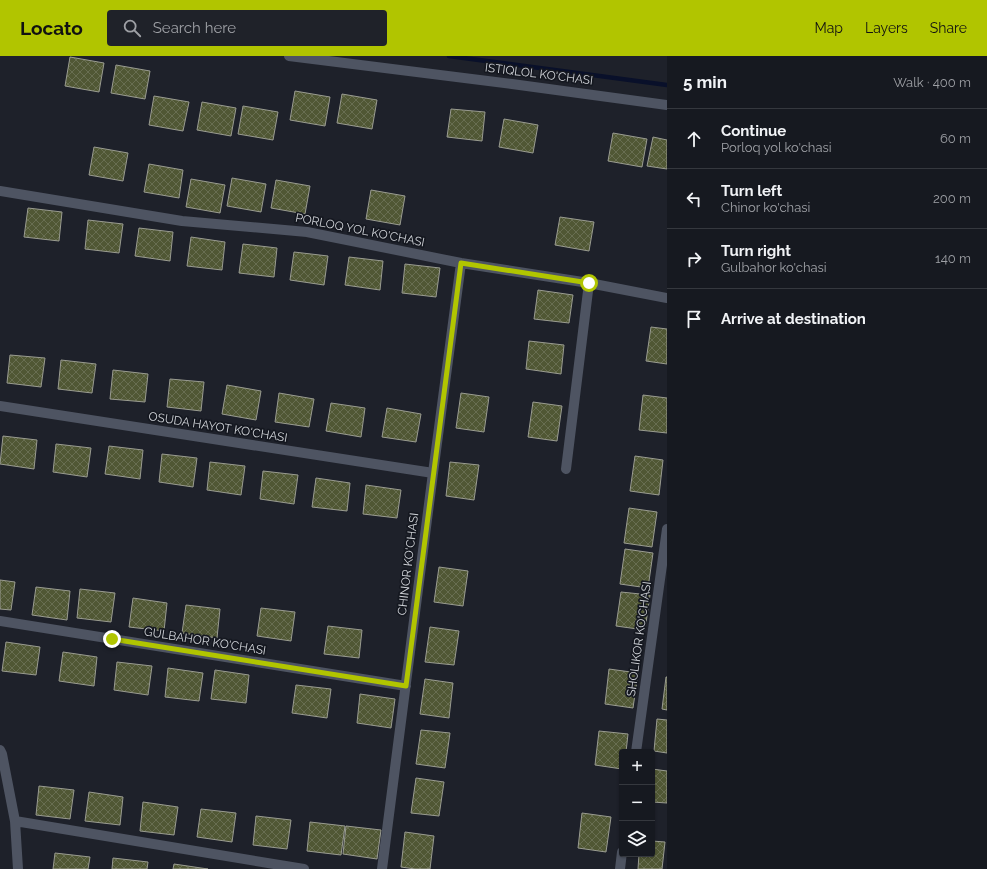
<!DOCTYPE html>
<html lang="en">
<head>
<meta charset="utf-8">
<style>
  body { margin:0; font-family:Raleway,sans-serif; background:#1f2229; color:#f1f3f6 }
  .controls { position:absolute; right:12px; bottom:12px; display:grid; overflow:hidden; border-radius:4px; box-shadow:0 1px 3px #0004 }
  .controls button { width:36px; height:36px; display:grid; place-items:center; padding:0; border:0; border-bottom:1px solid #35383e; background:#161920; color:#f1f3f6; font:20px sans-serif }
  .stop { position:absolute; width:12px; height:12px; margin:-9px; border:3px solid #b1c500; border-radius:50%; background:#fff }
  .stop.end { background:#b1c500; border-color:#fff; box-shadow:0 1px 4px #0008 }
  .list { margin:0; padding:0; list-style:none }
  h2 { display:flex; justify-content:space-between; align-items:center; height:52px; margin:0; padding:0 16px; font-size:17px }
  h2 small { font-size:13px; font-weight:400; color:#9ea0a5 }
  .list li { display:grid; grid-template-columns:26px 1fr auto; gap:12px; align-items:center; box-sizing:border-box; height:60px; padding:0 16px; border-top:1px solid #35383e }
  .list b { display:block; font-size:15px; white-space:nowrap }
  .list p { margin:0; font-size:13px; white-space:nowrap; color:#9ea0a5 }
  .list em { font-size:13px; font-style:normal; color:#9ea0a5 }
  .icon { flex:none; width:22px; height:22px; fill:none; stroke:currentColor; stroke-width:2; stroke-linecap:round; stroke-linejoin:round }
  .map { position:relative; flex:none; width:667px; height:813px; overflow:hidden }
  header { display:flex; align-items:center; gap:24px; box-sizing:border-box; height:56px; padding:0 20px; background:#b1c500; color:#111 }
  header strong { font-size:19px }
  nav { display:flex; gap:22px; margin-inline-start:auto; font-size:14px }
  .search { width:280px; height:36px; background:#1f2229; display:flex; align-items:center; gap:10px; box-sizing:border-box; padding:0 14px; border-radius:4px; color:#9ea0a5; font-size:15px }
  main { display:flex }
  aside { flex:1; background:#161920 }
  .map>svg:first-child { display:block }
</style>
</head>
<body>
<header>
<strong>Locato</strong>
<div class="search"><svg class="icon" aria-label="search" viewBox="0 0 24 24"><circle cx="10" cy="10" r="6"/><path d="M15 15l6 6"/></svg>Search here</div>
<nav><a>Map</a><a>Layers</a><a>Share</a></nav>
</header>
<main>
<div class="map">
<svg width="667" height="813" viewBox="0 0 667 813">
  <defs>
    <pattern id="building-cross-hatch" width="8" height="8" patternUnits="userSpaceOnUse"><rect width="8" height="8" fill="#505734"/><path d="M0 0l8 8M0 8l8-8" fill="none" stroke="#686e51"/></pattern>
  </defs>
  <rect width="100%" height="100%" fill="#1e212a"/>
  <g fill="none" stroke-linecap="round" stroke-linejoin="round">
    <path stroke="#09102a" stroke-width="4.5" d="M449,0L667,29"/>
  </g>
  <path fill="url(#building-cross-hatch)" stroke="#9a9c91" d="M70,1L104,7L99,36L65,30Z
    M116,9L150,15L145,43L111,37Z
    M295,35L330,41L325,70L290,64Z
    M342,38L377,44L372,73L337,67Z
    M154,40L189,46L183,75L149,69Z
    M202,46L236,52L231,80L197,74Z
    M243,50L278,56L273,84L238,78Z
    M451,53L485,56L482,85L447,81Z
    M504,63L538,69L533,97L499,91Z
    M613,77L647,83L642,111L608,105Z
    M653,81L667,84V113L647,110Z
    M94,91L128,97L123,125L89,119Z
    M149,108L183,114L179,142L144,136Z
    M232,122L266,128L261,156L227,150Z
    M191,123L225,129L220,157L186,151Z
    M276,124L310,130L305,158L271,152Z
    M371,134L405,140L400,169L366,163Z
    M28,152L62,156L59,185L24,181Z
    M560,161L594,166L589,195L555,189Z
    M88,164L123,168L119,197L85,193Z
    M139,172L173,176L170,205L135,200Z
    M191,181L225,186L222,214L187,210Z
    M243,188L277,192L274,221L239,217Z
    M294,196L328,200L324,229L290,224Z
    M349,201L383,205L380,234L345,229Z
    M405,208L440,212L436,241L402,237Z
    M538,234L573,239L569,267L534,263Z
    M651,271L667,273V308L646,305Z
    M529,285L564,289L561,318L526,313Z
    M10,299L45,302L41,331L7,327Z
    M61,304L96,308L92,337L58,333Z
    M113,314L148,318L145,346L110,343Z
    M170,323L204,326L201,355L167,351Z
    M227,329L261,335L256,364L222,358Z
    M279,337L314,343L309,371L275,366Z
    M461,337L489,341L484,376L456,372Z
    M643,339L667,342V377L639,374Z
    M533,346L562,350L557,385L528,381Z
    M331,347L365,352L361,381L326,375Z
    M387,352L421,358L416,386L382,381Z
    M3,380L37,384L34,413L0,408Z
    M56,388L91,392L87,421L53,416Z
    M109,390L143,394L140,423L105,418Z
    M162,398L197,402L193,431L159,426Z
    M635,400L663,404L659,439L630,435Z
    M210,406L245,410L241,439L207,434Z
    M450,406L479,409L474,444L446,440Z
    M263,415L298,419L294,448L260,443Z
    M316,422L350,427L347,455L312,451Z
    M366,429L401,434L397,462L363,458Z
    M629,452L657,456L652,491L624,487Z
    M625,493L653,497L648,532L620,528Z
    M439,511L468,515L463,550L434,546Z
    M0,524L15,526L11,554L0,553Z
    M36,531L70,535L67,564L32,559Z
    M80,533L115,537L111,566L77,562Z
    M621,536L650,539L645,574L616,570Z
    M133,542L167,547L164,575L129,571Z
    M186,549L220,553L217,582L182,577Z
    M261,552L295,556L291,585L257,580Z
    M328,570L362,574L359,602L324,598Z
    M430,571L459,575L454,609L425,606Z
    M6,586L40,591L36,619L2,615Z
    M63,596L97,601L94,630L59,625Z
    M117,606L152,610L148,639L114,634Z
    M168,612L203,617L199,645L165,641Z
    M609,613L638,617L633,652L605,648Z
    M215,614L249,619L246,647L211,643Z
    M666,621H667V654L662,653Z
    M425,623L453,627L449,662L420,658Z
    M296,629L331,633L327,662L292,657Z
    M360,638L395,643L391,672L357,667Z
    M657,663L667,664V697L654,695Z
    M421,674L450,677L445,712L416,708Z
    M599,675L628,678L626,696H622V713L595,709Z
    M652,713L667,715V747L652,746Z
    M416,722L444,726L439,760L411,757Z
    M39,730L74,734L70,763L36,759Z
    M89,736L123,741L120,769L85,765Z
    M143,746L178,751L174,779L140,775Z
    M201,753L236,757L232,786L197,781Z
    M582,757L611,761L606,796L578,792Z
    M256,760L291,764L287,793L253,789Z
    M310,766L345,770L341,799L307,795Z
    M346,770L381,774L377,803L343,798Z
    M405,776L434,780L430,813H415L401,811Z
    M652,785L665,786L662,813H638L639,798H652Z
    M55,797L90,801L88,813H53Z
    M113,802L148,806L147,813H112Z
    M174,808L208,813H173Z"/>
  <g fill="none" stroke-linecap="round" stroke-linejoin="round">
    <path stroke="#4e5462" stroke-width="10" d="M289,0L512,28L667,49
      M0,135L182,165L307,176L461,207L589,227L667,242
      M0,350L433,417
      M566,413L589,227
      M0,565L406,630
      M0,694L2,698L15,765L18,813
      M636,696L667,473
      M15,765L304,813
      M382,813L433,417L461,207
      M620,813L622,796"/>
  </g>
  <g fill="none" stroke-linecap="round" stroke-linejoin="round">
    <path stroke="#b1c500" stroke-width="5" d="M112,583L406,630L461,207L589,227"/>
  </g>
  <g text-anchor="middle" stroke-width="3.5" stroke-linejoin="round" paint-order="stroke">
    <g font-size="12" fill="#d0d3d8" stroke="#151820">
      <text transform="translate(539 18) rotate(7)" y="4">ISTIQLOL KO'CHASI</text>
      <text transform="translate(360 174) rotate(11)" y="4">PORLOQ YOL KO'CHASI</text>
      <text transform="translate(218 371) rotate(9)" y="4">OSUDA HAYOT KO'CHASI</text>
      <text transform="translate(408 508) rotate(-83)" y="4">CHINOR KO'CHASI</text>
      <text transform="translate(639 583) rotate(-82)" y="4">SHOLIKOR KO'CHASI</text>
      <text transform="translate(205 585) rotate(9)" y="4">GULBAHOR KO'CHASI</text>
    </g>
  </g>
</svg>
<div class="controls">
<button>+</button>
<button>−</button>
<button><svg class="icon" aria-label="layers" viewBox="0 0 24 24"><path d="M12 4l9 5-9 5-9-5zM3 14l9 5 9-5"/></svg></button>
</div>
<div class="stop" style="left:589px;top:227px"></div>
<div class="stop end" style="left:112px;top:583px"></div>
</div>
<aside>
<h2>5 min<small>Walk · 400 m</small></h2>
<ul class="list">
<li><svg class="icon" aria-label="ahead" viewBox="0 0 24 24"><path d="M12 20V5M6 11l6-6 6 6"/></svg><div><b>Continue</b><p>Porloq yol ko'chasi</p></div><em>60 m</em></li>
<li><svg class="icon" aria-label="left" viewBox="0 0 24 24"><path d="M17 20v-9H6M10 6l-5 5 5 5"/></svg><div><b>Turn left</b><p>Chinor ko'chasi</p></div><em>200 m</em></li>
<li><svg class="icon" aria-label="right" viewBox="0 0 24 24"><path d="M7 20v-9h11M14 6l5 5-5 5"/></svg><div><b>Turn right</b><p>Gulbahor ko'chasi</p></div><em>140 m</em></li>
<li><svg class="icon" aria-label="arrive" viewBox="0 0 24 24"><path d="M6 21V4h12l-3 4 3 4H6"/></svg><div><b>Arrive at destination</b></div></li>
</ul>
</aside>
</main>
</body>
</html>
